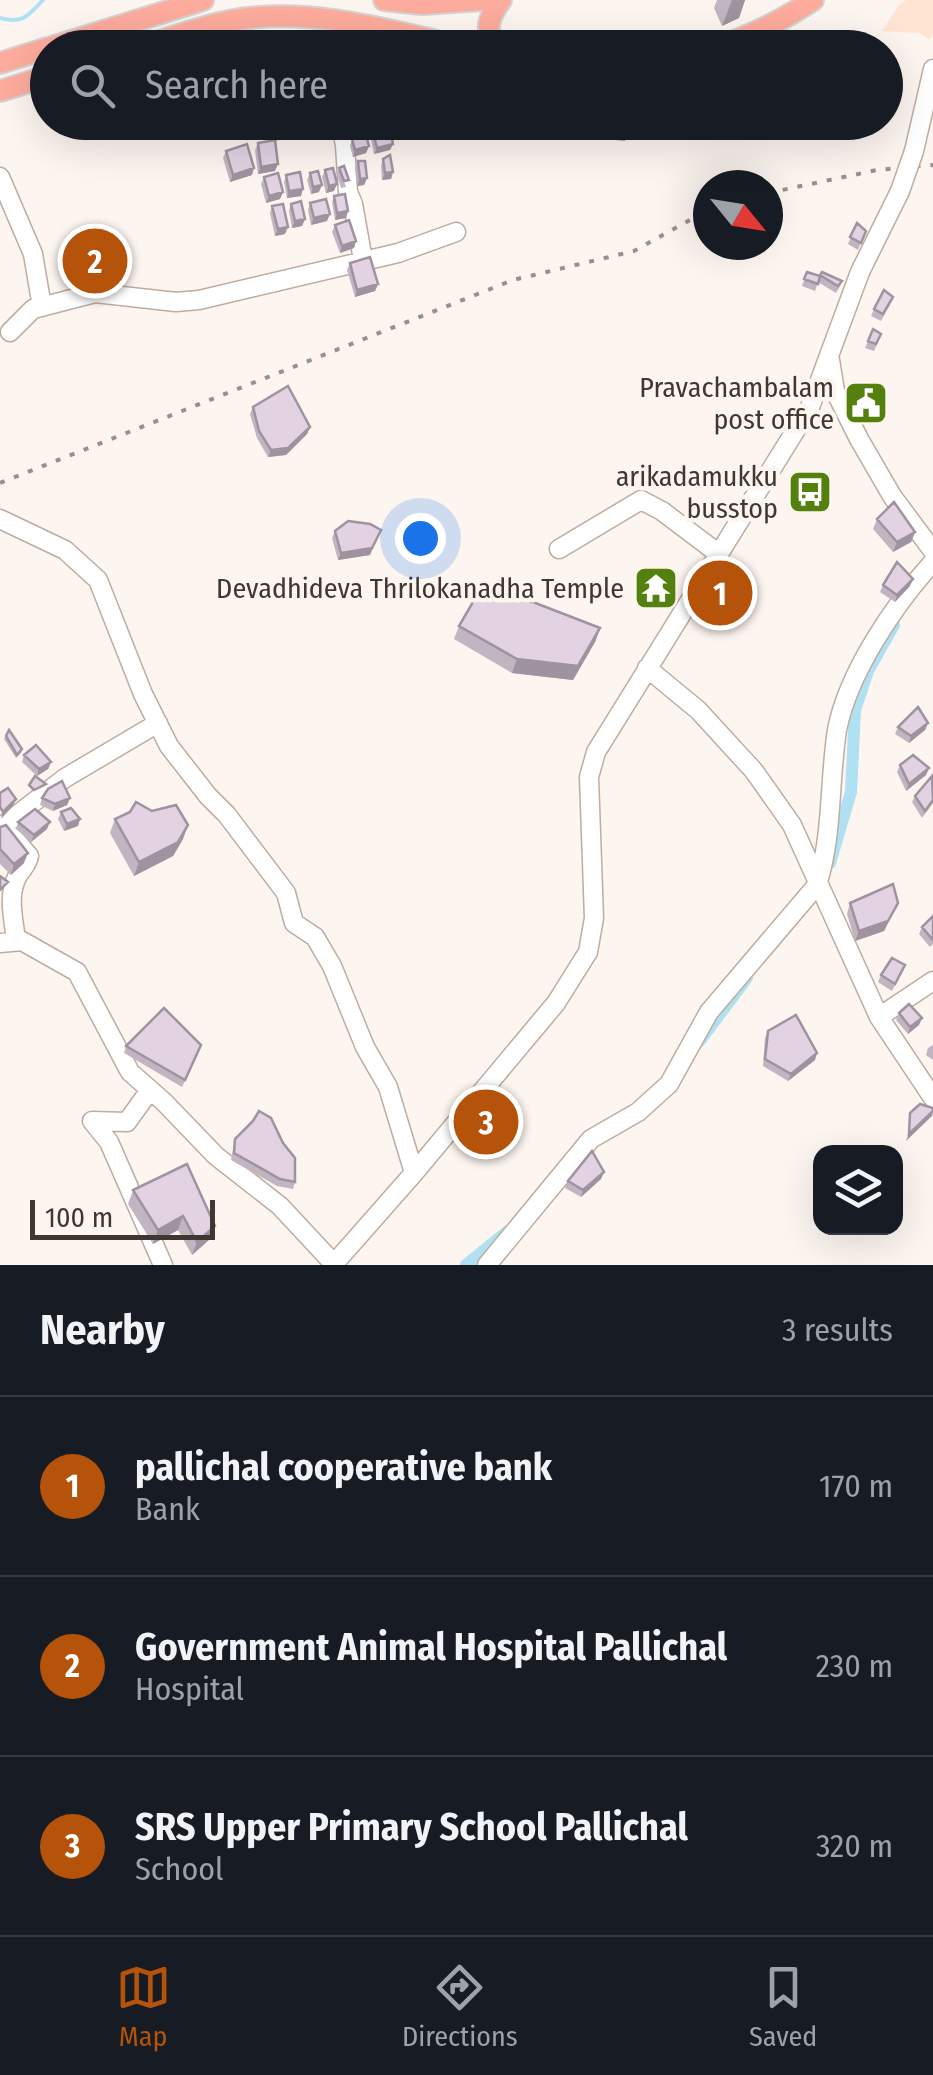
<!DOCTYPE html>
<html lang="en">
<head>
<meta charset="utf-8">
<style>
  body { margin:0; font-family:"Fira Sans Condensed",sans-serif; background:#20242c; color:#f1f3f6 }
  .controls { position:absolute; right:30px; bottom:30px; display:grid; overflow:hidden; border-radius:20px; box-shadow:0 10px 40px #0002 }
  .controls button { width:90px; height:90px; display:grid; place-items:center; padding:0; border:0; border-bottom:2px solid #363941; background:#171b24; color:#f1f3f6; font:50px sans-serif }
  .compass { position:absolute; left:693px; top:170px; width:90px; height:90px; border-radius:50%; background:#171b24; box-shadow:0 10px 40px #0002; rotate:120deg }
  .scale { position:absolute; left:30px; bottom:25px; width:185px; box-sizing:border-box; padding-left:10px; border:5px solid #3f3732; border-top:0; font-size:28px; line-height:35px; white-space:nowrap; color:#3f3732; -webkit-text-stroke:8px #fdf5f0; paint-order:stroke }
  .you { position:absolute; left:420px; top:538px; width:35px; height:35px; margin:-25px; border:8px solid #fff; border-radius:50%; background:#1a73e8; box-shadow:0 0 0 15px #1a73e833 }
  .badge { display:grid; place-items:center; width:65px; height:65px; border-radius:50%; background:#b45309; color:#fff; font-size:32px; font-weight:700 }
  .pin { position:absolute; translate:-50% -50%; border:5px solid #fff; box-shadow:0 2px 10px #0006 }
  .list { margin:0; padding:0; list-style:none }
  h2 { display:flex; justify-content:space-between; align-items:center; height:130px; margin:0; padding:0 40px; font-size:42px }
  h2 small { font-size:32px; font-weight:400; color:#9ea1a6 }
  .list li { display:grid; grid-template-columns:65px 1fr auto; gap:30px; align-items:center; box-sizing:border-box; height:180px; padding:0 40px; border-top:2px solid #363941 }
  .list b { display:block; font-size:38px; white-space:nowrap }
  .list p { margin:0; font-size:32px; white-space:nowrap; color:#9ea1a6 }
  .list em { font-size:32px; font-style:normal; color:#9ea1a6 }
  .icon { flex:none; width:55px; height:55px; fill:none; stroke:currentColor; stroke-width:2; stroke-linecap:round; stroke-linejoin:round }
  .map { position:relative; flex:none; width:933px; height:1265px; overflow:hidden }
  .search { position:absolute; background:#171b24; box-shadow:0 10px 40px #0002; left:30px; right:30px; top:30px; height:110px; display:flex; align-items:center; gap:25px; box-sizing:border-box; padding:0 35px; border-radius:55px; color:#9ea1a6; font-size:38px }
  .sheet { height:670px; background:#171b24 }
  nav { display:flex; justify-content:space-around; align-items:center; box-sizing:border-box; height:140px; border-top:2px solid #363941; background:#171b24; font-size:28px; color:#9ea1a6 }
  nav a { display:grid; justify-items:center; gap:5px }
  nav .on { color:#b45309 }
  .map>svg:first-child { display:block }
</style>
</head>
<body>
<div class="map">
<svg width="933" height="1265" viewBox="0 0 933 1265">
  <rect width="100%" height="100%" fill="#fdf5f0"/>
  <path fill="#ffe4d2" d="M906,0H933V32L930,40L919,33L882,31L899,5Z
    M81,238L114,239L108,283L76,284Z"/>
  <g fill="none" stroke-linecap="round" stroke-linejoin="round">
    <path stroke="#afe1f3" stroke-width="4" d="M0,18C24,24 27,16 43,0"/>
    <path stroke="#afe1f3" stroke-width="12" d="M830,863L851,792L855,710L868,671L894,625
      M699,1042L747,978
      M466,1265L508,1231"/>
    <defs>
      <path id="minor" d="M337,48L340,22
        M340,122L345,145L348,192L353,204L363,260
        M273,131L286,122
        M914,151L933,69
        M0,177L33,254L42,307
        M10,332L33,309L95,293L176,302L199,300L398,253L456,232
        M830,360L835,391L859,439L892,496L933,551
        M0,519L65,550L98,580L143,694L169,746L208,796L227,815L286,893L294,923L315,937L332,966L365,1047L388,1087L414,1173
        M559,549L641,500L662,511L719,554
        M647,668L698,710L754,771L792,825L879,1017L933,1098
        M0,828L65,778L158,723
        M13,837L29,856C27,866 22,868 17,877C7,897 14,920 16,941
        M0,943L22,941L77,972L130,1072L164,1102L216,1156L280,1206L334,1264
        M879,1017L933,981
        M150,1090L127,1122L92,1121L109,1142L163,1265
        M333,1265L414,1173L556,1003L588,952L594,918L589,777L596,752L810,407L860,272L900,191
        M487,1265L591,1139L638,1112L669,1084L709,1012L817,885C833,836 829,781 837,730C848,673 894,605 933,562"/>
      <path id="major" d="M384,0L422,4L481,0
        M49,48L203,0
        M139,48C169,38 199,27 229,21C308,6 389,30 466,48
        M497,48C483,29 489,17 501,0
        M714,48C749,37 783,20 813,0
        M0,63L48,48
        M0,91L48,76"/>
    </defs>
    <use href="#minor" stroke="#bfaca0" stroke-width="21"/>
    <use href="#major" stroke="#d5d3d2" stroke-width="24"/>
    <use href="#minor" stroke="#fff" stroke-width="18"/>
    <use href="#major" stroke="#fdac9d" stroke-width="20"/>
    <path stroke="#98908b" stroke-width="4" stroke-dasharray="5 10" stroke-linecap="butt" d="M768,193L877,170L933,165
      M0,483L513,280L634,251L708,210"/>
    <defs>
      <path id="minor-bridge" d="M900,191L914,151"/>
    </defs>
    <use href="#minor-bridge" stroke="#bfaca0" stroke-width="21" stroke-linecap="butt"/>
    <use href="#minor-bridge" stroke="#fff" stroke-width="18"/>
  </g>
  <path fill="#c2b5c2" d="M717,0H745L739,18L722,26L714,8Z
    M304,122H329L327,131L309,137Z
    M686,122H703L696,140L681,135Z
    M372,128L393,144L390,150L374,154L370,135Z
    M352,139L369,146L366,153L353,157L350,146Z
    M258,143L275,171L258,174L255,150Z
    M226,151L252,175L230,182L223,158Z
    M383,159L393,172L391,179L382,180L381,166Z
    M358,161L367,178L364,185L357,186L355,168Z
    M339,168L346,187L341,188L337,175Z
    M325,170L334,191L326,193L322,177Z
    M310,173L319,192L311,194L307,180Z
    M286,175L301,196L287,198L284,182Z
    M264,177L283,192L280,199L266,203L261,184Z
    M334,196L346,218L335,220L332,202Z
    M310,203L327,221L311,225L308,210Z
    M291,204L305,219L302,226L292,228L289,211Z
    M272,206L285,234L275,236L270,213Z
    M857,223L866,231L858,250L848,244Z
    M335,225L356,241L354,248L340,253L332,232Z
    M350,263L378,284L375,291L355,297L347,270Z
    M807,272L820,276L822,272L842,281L839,288L836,293L818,282L815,291L802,286Z
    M890,304L881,321L871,316L874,309Z
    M873,329L881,334L874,351L865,348Z
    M859,388L878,404L875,411L860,412L857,395Z
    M253,407L310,427L307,434L286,455L268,457L257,438L250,414Z
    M877,519L915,532L911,542L893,552L873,529Z
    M335,531L370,555L338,560L332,538Z
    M739,583L725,609L703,597L706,590Z
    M883,585L910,586L895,602L880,592Z
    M459,626L600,628L595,642L573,680L512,673L454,639Z
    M928,723L925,730L909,743L895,734L898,727Z
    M9,730L21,753L16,758L4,739Z
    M24,755L51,762L48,769L37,776L22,762Z
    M900,765L929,768L926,775L906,791L897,772Z
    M933,777V803L922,818L912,802L915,796Z
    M42,798H70L67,805L53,811L40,805Z
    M152,811L183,839L173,856L134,876L110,833L115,819Z
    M61,812L80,819L78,826L64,831L58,819Z
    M18,822L47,829L31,842L16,829Z
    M0,827L24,863L11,875L0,864Z
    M850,903H898L884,931L855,941L847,914Z
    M933,916V944L930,947L919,934L922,927Z
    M905,965L892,991L878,982L881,975Z
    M899,1013L922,1018L919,1025L908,1034L896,1020Z
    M768,1031L815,1060L788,1081L763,1066L765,1038Z
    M933,1045V1060L926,1055L928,1048Z
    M126,1046L199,1052L182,1087L124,1053Z
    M475,1112L503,1117L500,1127L487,1141L471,1123Z
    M235,1139L295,1182L293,1189L277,1186L231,1160Z
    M601,1179L581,1197L565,1188L568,1181Z
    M133,1190L215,1226L210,1239L192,1255L178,1230L153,1244L128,1204Z"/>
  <path fill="#9e939e" d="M732,0H745L739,18L722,26Z
    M329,124L327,131L309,137L312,130Z
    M618,133L627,134L625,141L615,140Z
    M393,144L390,150L374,154L377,148Z
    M369,146L366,153L353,157L355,150Z
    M278,164L275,171L258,174L261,167Z
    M254,168L252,175L230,182L233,175Z
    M393,172L391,179L382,180L385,173Z
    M367,178L364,185L357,186L360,179Z
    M337,184L334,191L326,193L329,186Z
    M322,185L319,192L311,194L313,187Z
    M303,189L301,196L287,198L289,191Z
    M283,192L280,199L266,203L269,196Z
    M348,211L346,218L335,220L337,213Z
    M330,214L327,221L311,225L314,218Z
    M305,219L302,226L292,228L295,221Z
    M288,227L285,234L275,236L278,229Z
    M356,241L354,248L340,253L342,246Z
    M378,284L375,291L355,297L357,290Z
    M878,404L875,411L860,412L863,405Z
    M310,427L307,434L286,455L268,457L271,450Z
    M381,530L370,555L338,560L341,553Z
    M915,532L911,542L893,552L897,542Z
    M913,579L910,586L895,602L897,595Z
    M600,628L595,642L573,680L512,673L517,659Z
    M928,723L925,730L909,743L911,736Z
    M51,762L48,769L37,776L39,769Z
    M929,768L926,775L906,791L909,784Z
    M70,798L67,805L53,811L55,804Z
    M16,799L13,806L1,819L3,812Z
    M80,819L78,826L64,831L67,824Z
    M50,822L47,829L31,842L34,835Z
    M188,825L183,839L173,856L134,876L139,862Z
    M28,853L24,863L11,875L14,864Z
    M898,903L884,931L855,941L859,931Z
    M922,1018L919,1025L908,1034L910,1027Z
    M817,1053L815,1060L788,1081L791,1074Z
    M933,1111L932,1116L906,1141L909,1134Z
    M503,1117L500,1127L487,1141L490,1130Z
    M604,1172L601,1179L581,1197L583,1190Z
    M183,1216L178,1230L153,1244L158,1230Z
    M215,1226L210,1239L192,1255L197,1242Z"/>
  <path fill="#e2d2e2" stroke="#9e939e" stroke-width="2.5" d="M309,122H329V124L312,130Z
    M619,122H629L627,134L618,133Z
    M686,122H703L699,133L684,128Z
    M389,125L393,144L377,148L372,128Z
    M366,135L369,146L355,150L352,139Z
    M275,140L278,164L261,167L258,143Z
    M247,144L254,168L233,175L226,151Z
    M390,155L393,172L385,173L383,159Z
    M358,161H365L367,178L360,179Z
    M344,166L349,180L344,181L339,168Z
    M333,168L337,184L329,186L325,170Z
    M318,171L322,185L313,187L310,173Z
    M300,172L303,189L289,191L286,175Z
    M278,173L283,192L269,196L264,177Z
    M345,194L348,211L337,213L334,196Z
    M326,199L330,214L314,218L310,203Z
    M301,201L305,219L295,221L291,204Z
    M283,204L288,227L278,229L272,206Z
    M349,220L356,241L342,246L335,225Z
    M857,223L866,231L861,243L850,237Z
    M370,257L378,284L357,290L350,263Z
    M807,272L820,276L818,284L804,279Z
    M822,272L842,281L838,286L820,275Z
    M884,290L893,297L883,314L874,309Z
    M873,329L881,334L876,344L868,341Z
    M288,386L310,427L288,448L271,450L259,431L253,407Z
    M875,386L878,404L863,405L859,388Z
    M894,502L915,532L897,542L877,519Z
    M348,521L370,524L381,530L372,548L341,553L335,531Z
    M897,562L913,579L897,595L883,585Z
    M716,569L739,583L728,602L706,590Z
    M484,583L600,628L578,666L517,659L459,626Z
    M918,707L928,723L911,736L898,727Z
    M9,730L22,749L17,755L6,736Z
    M36,745L51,762L39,769L24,755Z
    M913,755L929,768L909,784L900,765Z
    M35,776L46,784L34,790L29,785Z
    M932,776L933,800L925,811L915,796Z
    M62,781L70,798L55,804L42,798L48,789Z
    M8,788L16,799L3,812L0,807V793Z
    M136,802L152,811L176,805L188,825L178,842L139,862L115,819L130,812Z
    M71,808L80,819L67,824L61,812Z
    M35,809L50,822L34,835L18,822Z
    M6,825L28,853L14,864L0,849V827Z
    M0,876L8,882L0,890Z
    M893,884L898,903L888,921L859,931L850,903Z
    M933,916V940L922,927Z
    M892,958L905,965L895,984L881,975Z
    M909,1004L922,1018L910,1027L899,1013Z
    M164,1008L201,1045L185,1080L126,1046Z
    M796,1015L817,1053L791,1074L765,1059L768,1031Z
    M491,1099L503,1117L490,1130L475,1112Z
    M920,1104L933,1108V1111L909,1134L910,1113Z
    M259,1111L271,1118L283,1143L295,1158V1182L280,1179L234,1153L235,1139L253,1121Z
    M592,1151L604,1172L583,1190L568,1181Z
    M187,1164L215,1226L197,1242L183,1216L158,1230L133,1190Z"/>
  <defs>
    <symbol id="civic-square" viewBox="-11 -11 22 22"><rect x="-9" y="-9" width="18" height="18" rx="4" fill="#54810d" stroke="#fdf5f0"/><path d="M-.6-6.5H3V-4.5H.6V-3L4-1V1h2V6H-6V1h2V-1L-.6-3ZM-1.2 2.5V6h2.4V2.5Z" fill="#fff"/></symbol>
    <symbol id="bus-square" viewBox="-11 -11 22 22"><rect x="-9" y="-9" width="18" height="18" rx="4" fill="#54810d" stroke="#fdf5f0"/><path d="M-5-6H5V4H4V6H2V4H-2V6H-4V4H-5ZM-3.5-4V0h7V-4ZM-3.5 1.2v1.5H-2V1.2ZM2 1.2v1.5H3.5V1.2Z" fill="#fff"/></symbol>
    <symbol id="temple-square" viewBox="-11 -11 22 22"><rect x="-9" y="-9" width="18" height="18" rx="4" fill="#54810d" stroke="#fdf5f0"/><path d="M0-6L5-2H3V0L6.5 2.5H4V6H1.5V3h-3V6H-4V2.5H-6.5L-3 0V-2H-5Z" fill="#fff"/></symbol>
  </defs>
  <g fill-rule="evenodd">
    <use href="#civic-square" x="841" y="378" width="50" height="50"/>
    <use href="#bus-square" x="785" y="467" width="50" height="50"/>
    <use href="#temple-square" x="631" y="563" width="50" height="50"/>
  </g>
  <g text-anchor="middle" stroke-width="9" stroke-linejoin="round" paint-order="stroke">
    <g font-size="28" fill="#3f3732" stroke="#fdf5f0" text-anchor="end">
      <text x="834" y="397">Pravachambalam<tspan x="834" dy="32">post office</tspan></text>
      <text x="778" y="486">arikadamukku<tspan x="778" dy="32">busstop</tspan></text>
      <text x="624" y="598">Devadhideva Thrilokanadha Temple</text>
    </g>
  </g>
</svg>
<div class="controls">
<button><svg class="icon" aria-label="layers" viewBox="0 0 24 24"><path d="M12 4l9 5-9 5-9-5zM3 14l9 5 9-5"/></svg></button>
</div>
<svg class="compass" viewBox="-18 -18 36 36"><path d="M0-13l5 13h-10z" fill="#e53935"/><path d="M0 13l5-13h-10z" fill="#9ea1a6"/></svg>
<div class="scale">100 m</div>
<div class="you"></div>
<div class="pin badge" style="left:720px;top:593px">1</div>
<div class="pin badge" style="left:95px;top:261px">2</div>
<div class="pin badge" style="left:486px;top:1122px">3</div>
<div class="search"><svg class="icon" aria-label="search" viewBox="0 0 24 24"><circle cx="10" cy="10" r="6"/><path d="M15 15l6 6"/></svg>Search here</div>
</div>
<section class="sheet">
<h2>Nearby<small>3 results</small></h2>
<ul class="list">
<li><span class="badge">1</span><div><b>pallichal cooperative bank</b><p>Bank</p></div><em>170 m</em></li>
<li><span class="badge">2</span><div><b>Government Animal Hospital Pallichal</b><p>Hospital</p></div><em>230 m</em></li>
<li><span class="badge">3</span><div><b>SRS Upper Primary School Pallichal</b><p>School</p></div><em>320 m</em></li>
</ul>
</section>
<nav>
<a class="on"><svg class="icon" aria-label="map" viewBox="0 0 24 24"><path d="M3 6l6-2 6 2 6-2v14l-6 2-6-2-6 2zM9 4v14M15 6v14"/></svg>Map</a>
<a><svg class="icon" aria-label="directions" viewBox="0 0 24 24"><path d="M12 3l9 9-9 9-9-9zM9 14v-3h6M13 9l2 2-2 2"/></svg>Directions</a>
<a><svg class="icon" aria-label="saved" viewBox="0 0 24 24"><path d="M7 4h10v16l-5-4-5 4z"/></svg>Saved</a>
</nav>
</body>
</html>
